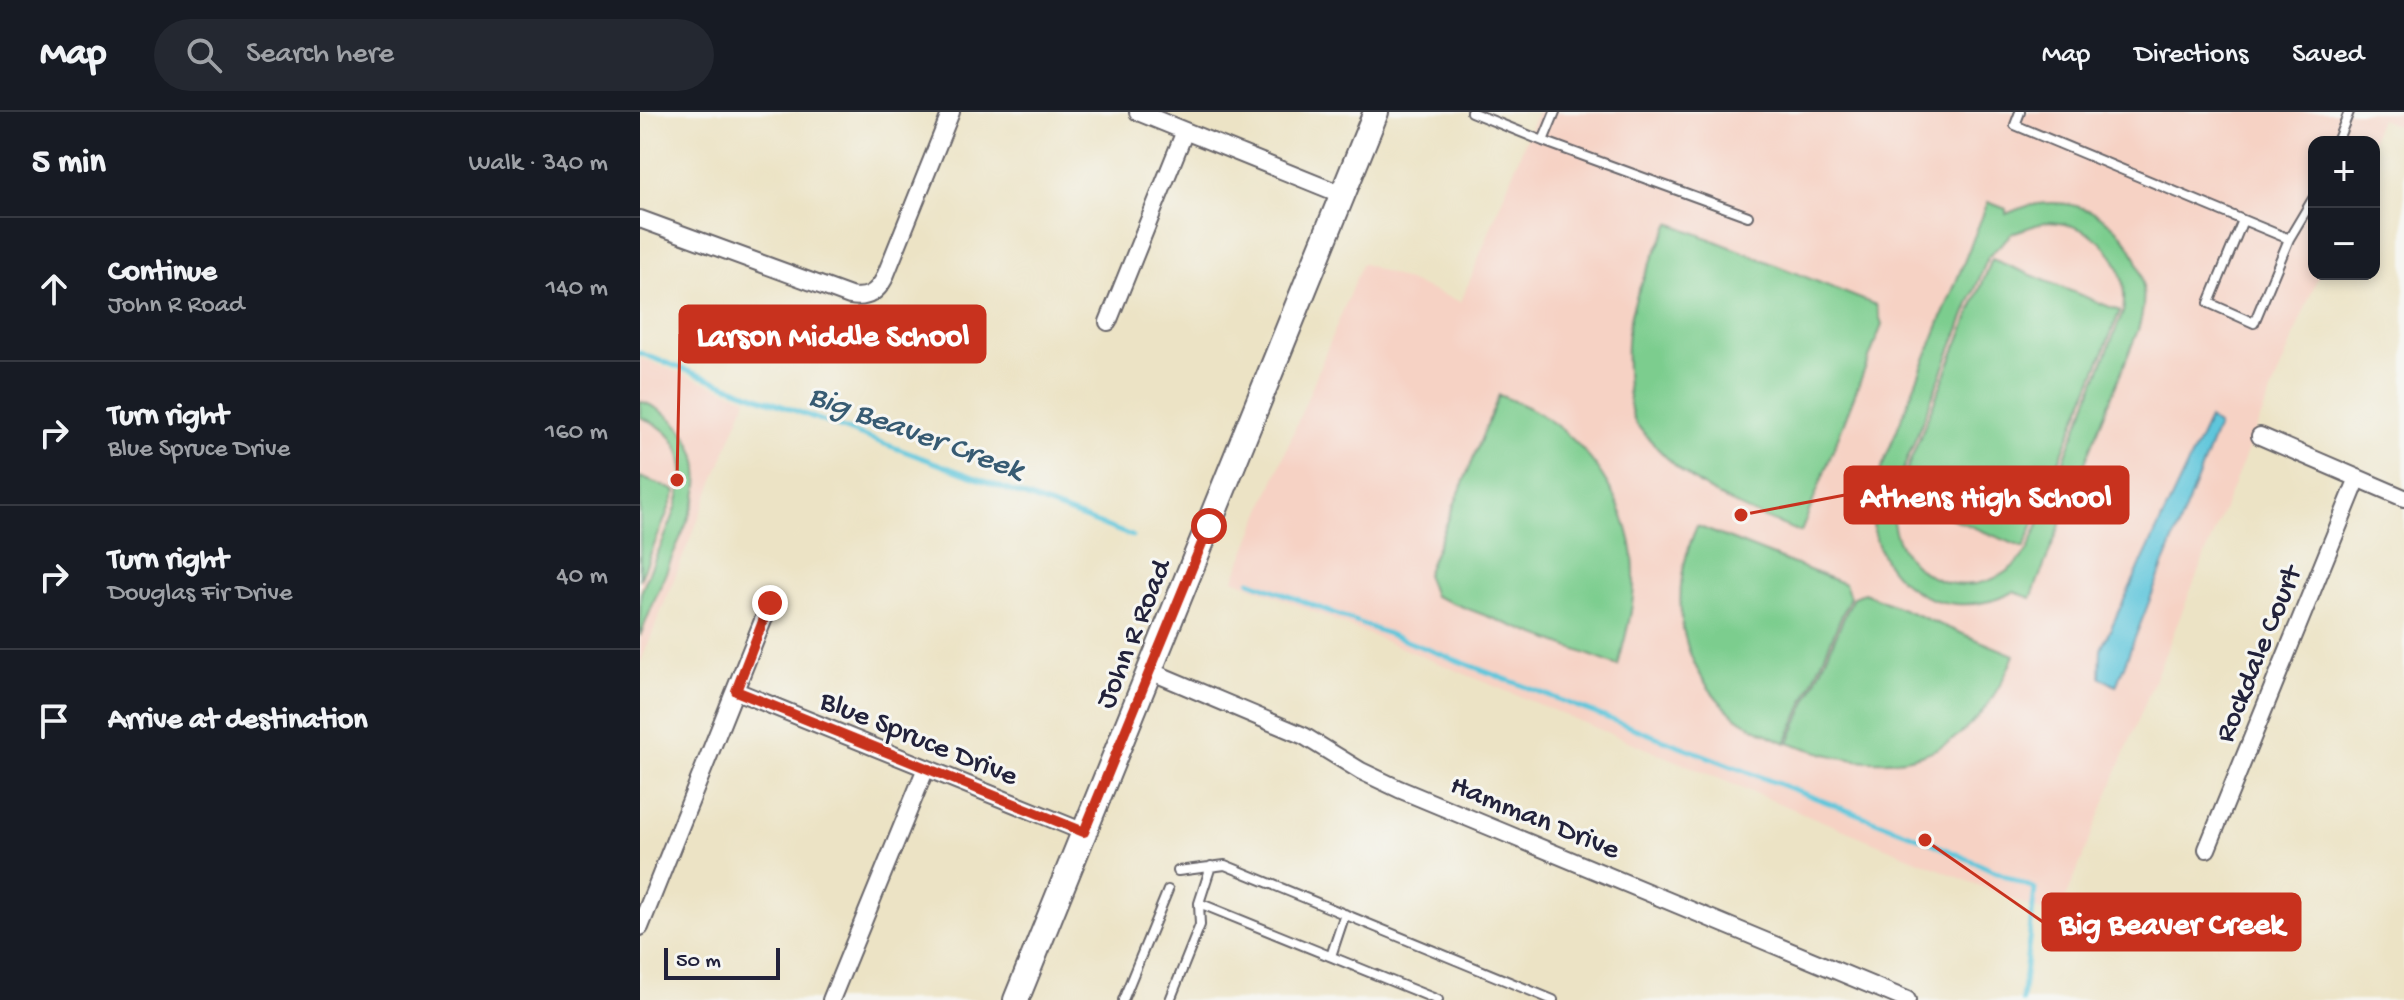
<!DOCTYPE html>
<html lang="en">
<head>
<meta charset="utf-8">
<style>
  body { margin:0; font-family:"Gochi Hand",sans-serif; background:#242831; color:#f1f3f6 }
  .controls { position:absolute; right:24px; top:24px; display:grid; overflow:hidden; border-radius:16px; box-shadow:0 4px 12px #0003 }
  .controls button { width:72px; height:72px; display:grid; place-items:center; padding:0; border:0; border-bottom:2px solid #363941; background:#171b24; color:#f1f3f6; font:40px sans-serif }
  .scale { position:absolute; left:24px; bottom:20px; width:116px; box-sizing:border-box; padding-left:8px; border:4px solid #22223b; border-top:0; font-size:22px; line-height:28px; white-space:nowrap; color:#22223b; -webkit-text-stroke:6px #f6f6f2; paint-order:stroke }
  .stop { position:absolute; width:24px; height:24px; margin:-18px; border:6px solid #c8321e; border-radius:50%; background:#fff }
  .stop.end { background:#c8321e; border-color:#fff; box-shadow:0 2px 8px #0008 }
  .list { margin:0; padding:0; list-style:none }
  h2 { display:flex; justify-content:space-between; align-items:center; height:104px; margin:0; padding:0 32px; font-size:34px }
  h2 small { font-size:26px; font-weight:400; color:#9ea1a6 }
  .list li { display:grid; grid-template-columns:52px 1fr auto; gap:24px; align-items:center; box-sizing:border-box; height:144px; padding:0 32px; border-top:2px solid #363941 }
  .list b { display:block; font-size:30px; white-space:nowrap }
  .list p { margin:0; font-size:26px; white-space:nowrap; color:#9ea1a6 }
  .list em { font-size:26px; font-style:normal; color:#9ea1a6 }
  .icon { flex:none; width:44px; height:44px; fill:none; stroke:currentColor; stroke-width:2; stroke-linecap:round; stroke-linejoin:round }
  .map { position:relative; flex:none; width:1764px; height:888px; overflow:hidden }
  header { display:flex; align-items:center; gap:48px; box-sizing:border-box; height:112px; padding:0 40px; background:#171b24; border-bottom:2px solid #363941 }
  header strong { font-size:38px }
  nav { display:flex; gap:44px; margin-inline-start:auto; font-size:28px }
  .search { width:560px; height:72px; background:#242831; display:flex; align-items:center; gap:20px; box-sizing:border-box; padding:0 28px; border-radius:44px; color:#9ea1a6; font-size:30px }
  main { display:flex }
  aside { flex:1; background:#171b24 }
  .map>svg:first-child { display:block }
</style>
</head>
<body>
<header>
<strong>Map</strong>
<div class="search"><svg class="icon" aria-label="search" viewBox="0 0 24 24"><circle cx="10" cy="10" r="6"/><path d="M15 15l6 6"/></svg>Search here</div>
<nav><a>Map</a><a>Directions</a><a>Saved</a></nav>
</header>
<main>
<aside>
<h2>5 min<small>Walk · 340 m</small></h2>
<ul class="list">
<li><svg class="icon" aria-label="ahead" viewBox="0 0 24 24"><path d="M12 20V5M6 11l6-6 6 6"/></svg><div><b>Continue</b><p>John R Road</p></div><em>140 m</em></li>
<li><svg class="icon" aria-label="right" viewBox="0 0 24 24"><path d="M7 20v-9h11M14 6l5 5-5 5"/></svg><div><b>Turn right</b><p>Blue Spruce Drive</p></div><em>160 m</em></li>
<li><svg class="icon" aria-label="right" viewBox="0 0 24 24"><path d="M7 20v-9h11M14 6l5 5-5 5"/></svg><div><b>Turn right</b><p>Douglas Fir Drive</p></div><em>40 m</em></li>
<li><svg class="icon" aria-label="arrive" viewBox="0 0 24 24"><path d="M6 21V4h12l-3 4 3 4H6"/></svg><div><b>Arrive at destination</b></div></li>
</ul>
</aside>
<div class="map">
<svg width="1764" height="888" viewBox="0 0 1764 888">
  <rect width="100%" height="100%" fill="#f6f6f2"/>
  <filter id="ink" filterUnits="userSpaceOnUse"><feTurbulence type="fractalNoise" baseFrequency=".0125" numOctaves="2"/><feDisplacementMap in="SourceGraphic" scale="16" xChannelSelector="R" yChannelSelector="G"/><feConvolveMatrix kernelMatrix="1 2 1 2 8 2 1 2 1" color-interpolation-filters="sRGB"/></filter>
  <filter id="wash" filterUnits="userSpaceOnUse"><feTurbulence type="fractalNoise" baseFrequency=".006" numOctaves="4" result="noise"/><feDisplacementMap in="SourceGraphic" scale="32" xChannelSelector="R" yChannelSelector="G"/><feGaussianBlur stdDeviation="1.8" result="paint"/><feColorMatrix in="noise" values="0 0 0 0 0 0 0 0 0 0 0 0 0 0 0 0 0 1.4 0 .05"/><feComposite in="paint" operator="in"/></filter>
  <g filter="url(#wash)">
    <rect width="100%" height="100%" fill="#ece3c5"/>
    <path fill="#f6d2c4" d="M897,0H1764V17L1740,7L1731,30H1674V162H1679L1418,806L594,467L722,151L821,190Z
      M0,246L107,286L0,552Z"/>
    <path fill="#7ccd8e" stroke="#4f7864" stroke-width="2" fill-rule="evenodd" d="M1348,90L1366,97V102C1447,63 1525,133 1498,218L1391,486L1374,480C1292,521 1210,454 1238,365ZM1405,110C1456,110 1491,149 1483,200L1388,438C1339,506 1241,467 1253,383L1348,145L1372,121Z
      M1030,111L1236,193L1242,213L1161,420C1103,399 1051,376 1011,329C1006,323 999,317 995,310C986,292 985,233 989,213C995,177 1015,142 1030,111Z
      M1352,147L1480,199L1384,436L1256,384Z
      M859,283C873,289 890,295 903,304C955,337 994,402 994,463C995,494 985,525 978,554L794,484L786,462Z
      M0,289C39,302 65,338 57,380C53,401 41,423 33,443C22,470 11,497 0,524C0,510 0,493 1,481C18,428 86,336 0,305Z
      M0,365L36,379L0,468Z
      M1057,414L1205,472L1210,485L1146,631C1126,621 1103,613 1087,597C1035,546 1029,477 1057,414Z
      M1224,481L1374,543C1331,651 1252,670 1149,630L1213,485Z"/>
    <path fill="#5ec6db" stroke="#40748b" stroke-width="2" d="M1569,307L1578,314L1476,574L1460,565L1461,537Z"/>
    <g fill="none" stroke-linecap="round" stroke-linejoin="round">
      <path stroke="#5ec6db" stroke-width="5" d="M0,241L492,424
        M610,469L1285,728L1395,777L1382,888"/>
    </g>
  </g>
  <g filter="url(#ink)">
    <g fill="none" stroke-linecap="round" stroke-linejoin="round">
      <defs>
        <path id="service" d="M831,0L903,29L915,0
          M1380,0L1375,13L1603,108
          M903,29L1108,104
          M1697,30L1709,0
          M1649,127L1603,108L1569,191L1614,211L1649,127L1674,85
          M538,759L585,753L913,888
          M559,791L798,888
          M691,844L705,802
          M483,888L528,778
          M530,888L560,813L559,791L571,754"/>
        <path id="minor" d="M498,0L703,83
          M0,107L210,184C226,187 236,182 244,167L311,0
          M468,210L545,19
          M1620,324L1764,386
          M510,559L664,624L721,659L759,677L1267,888
          M96,579L444,720
          M1567,737L1718,366
          M0,815L130,491
          M191,888L286,656"/>
        <path id="secondary" d="M376,888L736,0"/>
      </defs>
      <use href="#service" stroke="#69666b" stroke-width="12"/>
      <use href="#minor" stroke="#69666b" stroke-width="20"/>
      <use href="#secondary" stroke="#69666b" stroke-width="28"/>
      <use href="#service" stroke="#fff" stroke-width="8"/>
      <use href="#minor" stroke="#fff" stroke-width="16"/>
      <use href="#secondary" stroke="#fff" stroke-width="24"/>
    </g>
  </g>
  <g fill="none" stroke-linecap="round" stroke-linejoin="round" filter="url(#ink)">
    <path stroke="#c8321e" stroke-width="10" d="M130,491L96,579L444,720L569,414"/>
  </g>
  <g text-anchor="middle" stroke-width="6" stroke-linejoin="round" paint-order="stroke">
    <g font-size="30" fill="#22223b" stroke="#f6f6f2">
      <text transform="translate(491 521) rotate(-68)" y="10">John R Road</text>
      <text transform="translate(1616 541) rotate(-68)" y="10">Rockdale Court</text>
      <text transform="translate(280 624) rotate(22)" y="10">Blue Spruce Drive</text>
      <text transform="translate(896 703) rotate(22)" y="10">Hamman Drive</text>
    </g>
    <g font-size="32" font-style="italic" fill="#375b73" stroke="#f6f6f2">
      <text transform="translate(277 318) rotate(20)" y="11">Big Beaver Creek</text>
    </g>
  </g>
  <path fill="none" stroke="#c8321e" stroke-width="3" d="M37 368L40 222M1101 403L1205 383M1285 728L1403 810"/>
  <g fill="#c8321e" stroke="#f6f6f2" stroke-width="3">
    <circle cx="37" cy="368" r="8"/>
    <circle cx="1101" cy="403" r="8"/>
    <circle cx="1285" cy="728" r="8"/>
  </g>
  <g fill="#c8321e" stroke="#c8321e" stroke-width="3">
    <rect x="40" y="194" width="305" height="56" rx="8"/>
    <rect x="1205" y="355" width="283" height="56" rx="8"/>
    <rect x="1403" y="782" width="257" height="56" rx="8"/>
  </g>
  <g font-size="32" text-anchor="middle" font-weight="bold" fill="#fff">
    <text x="193" y="233">Larson Middle School</text>
    <text x="1346" y="394">Athens High School</text>
    <text x="1532" y="821">Big Beaver Creek</text>
  </g>
</svg>
<div class="controls">
<button>+</button>
<button>−</button>
</div>
<div class="scale">50 m</div>
<div class="stop" style="left:569px;top:414px"></div>
<div class="stop end" style="left:130px;top:491px"></div>
</div>
</main>
</body>
</html>
